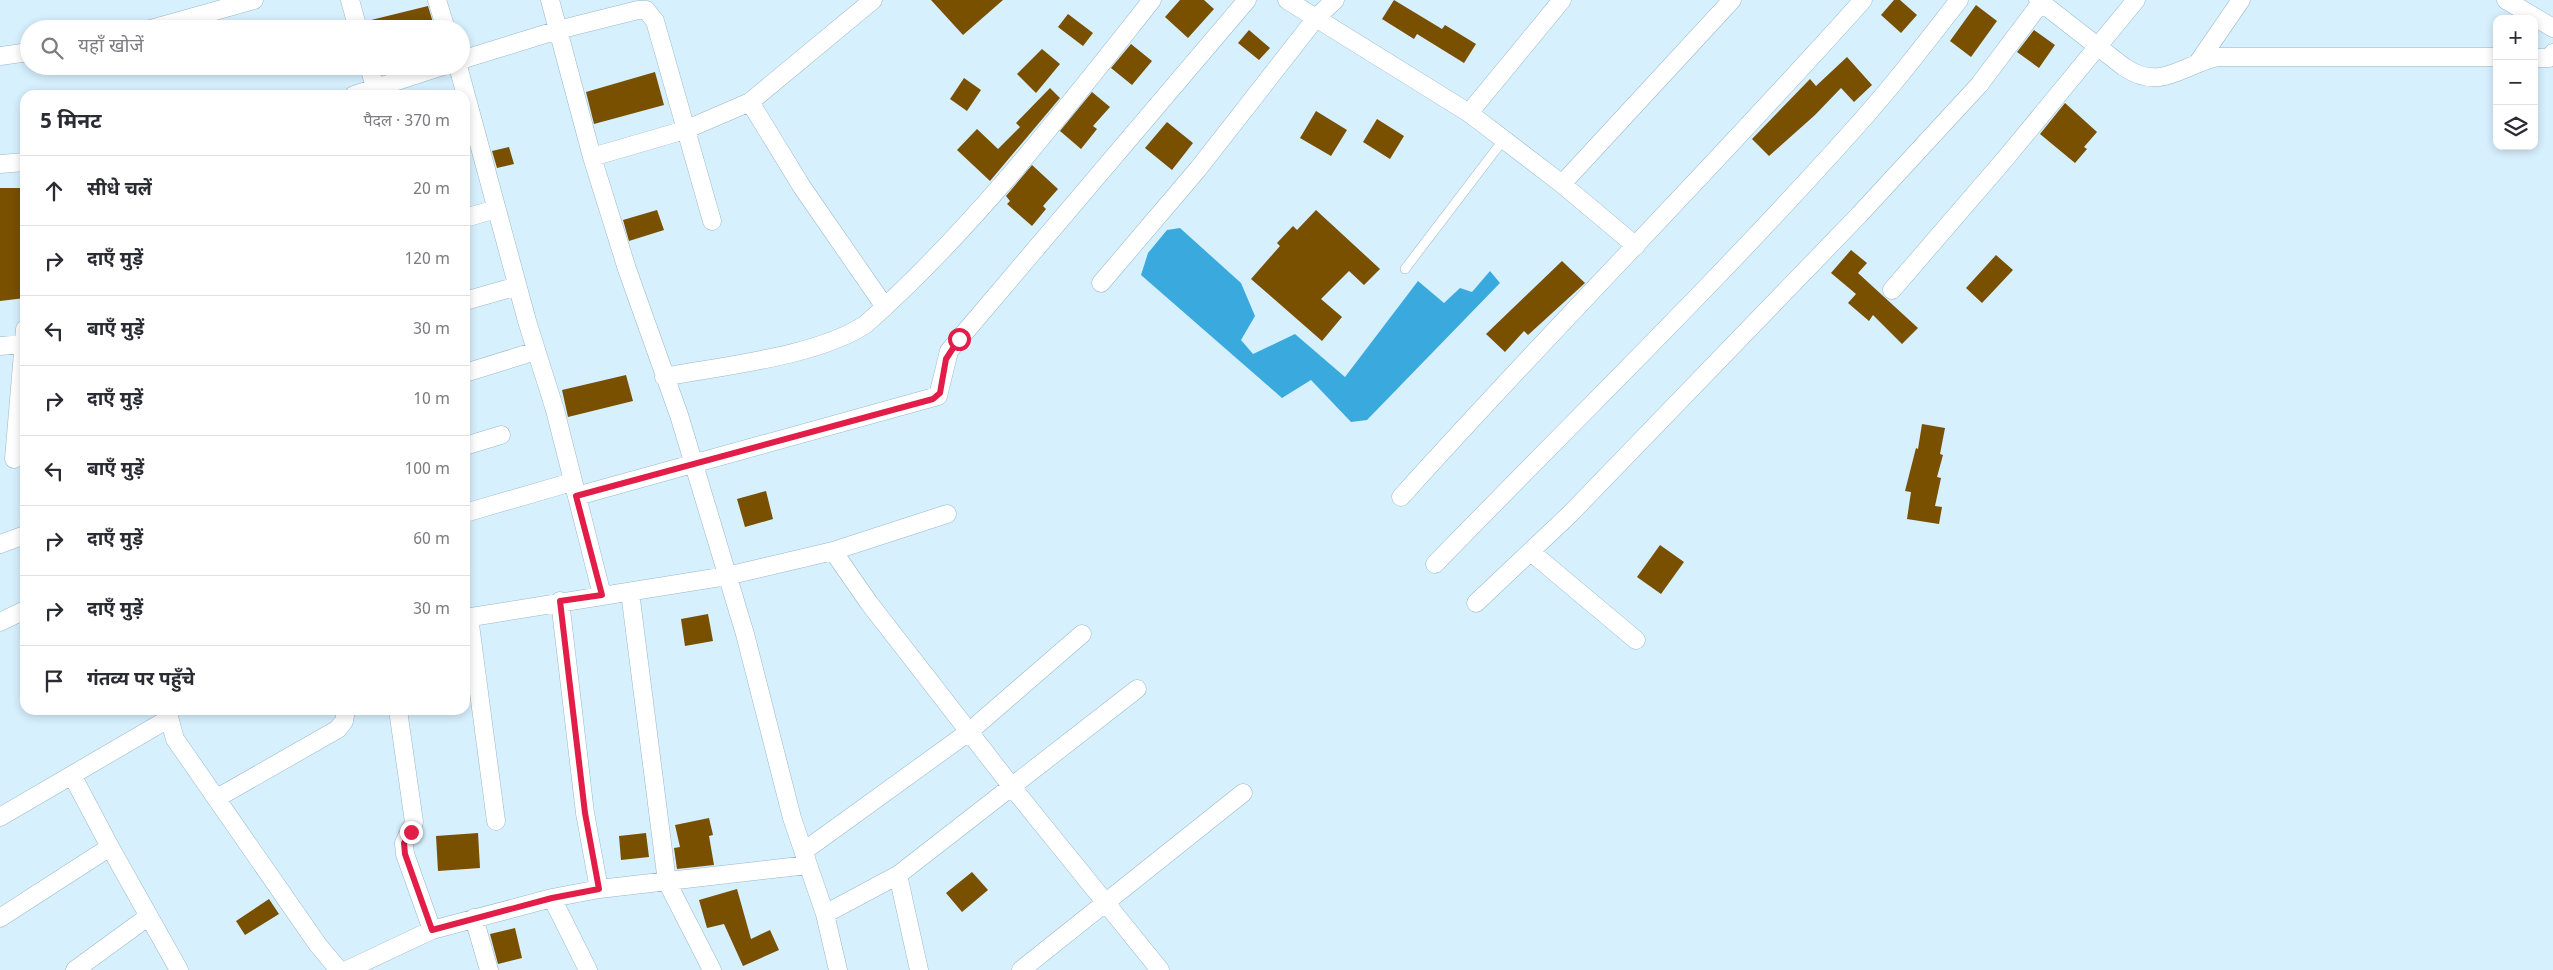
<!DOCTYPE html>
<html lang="hi">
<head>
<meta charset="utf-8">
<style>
  body { margin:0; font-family:Georgia,"Noto Sans Devanagari",serif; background:#f2f2f3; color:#2b2b33 }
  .controls { position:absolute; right:15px; top:15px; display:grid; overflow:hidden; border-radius:10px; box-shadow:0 2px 8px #0003 }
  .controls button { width:45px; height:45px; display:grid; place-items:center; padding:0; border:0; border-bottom:1px solid #e1e1e2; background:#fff; color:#2b2b33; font:25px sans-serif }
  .stop { position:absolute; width:15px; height:15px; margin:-11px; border:4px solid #e11d48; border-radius:50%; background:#fff }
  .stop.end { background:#e11d48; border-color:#fff; box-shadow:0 1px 5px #0008 }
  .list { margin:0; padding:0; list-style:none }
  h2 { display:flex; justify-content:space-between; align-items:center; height:65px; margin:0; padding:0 20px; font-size:21px }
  h2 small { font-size:16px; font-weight:400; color:#7c7c81 }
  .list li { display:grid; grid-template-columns:32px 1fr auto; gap:15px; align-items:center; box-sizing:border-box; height:70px; padding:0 20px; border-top:1px solid #e1e1e2 }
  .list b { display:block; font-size:19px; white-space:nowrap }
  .list em { font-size:16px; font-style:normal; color:#7c7c81 }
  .icon { flex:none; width:28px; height:28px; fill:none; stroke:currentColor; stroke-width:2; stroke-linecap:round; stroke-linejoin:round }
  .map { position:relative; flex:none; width:2553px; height:970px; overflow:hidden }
  .search { position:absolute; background:#fff; box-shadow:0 2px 8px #0003; left:20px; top:20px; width:450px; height:55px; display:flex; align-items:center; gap:12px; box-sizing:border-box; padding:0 18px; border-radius:28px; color:#7c7c81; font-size:19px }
  .panel { position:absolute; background:#fff; box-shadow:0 2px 8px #0003; left:20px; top:90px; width:450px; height:625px; border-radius:15px }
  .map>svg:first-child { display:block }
</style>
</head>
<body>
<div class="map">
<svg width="2553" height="970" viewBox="0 0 2553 970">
  <rect width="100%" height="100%" fill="#d7f0fe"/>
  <path fill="#3aaade" d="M1180,228L1241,283L1255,316L1241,340L1253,354L1295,334L1345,377L1418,281L1444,303L1460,288L1472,292L1490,271L1500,283L1367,420L1351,422L1311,380L1282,398L1141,275L1148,253L1167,230Z"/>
  <path fill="#794f00" d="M931,0H1003L963,35Z
    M1180,0H1204L1214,9L1188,38L1165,17Z
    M1394,0L1442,29L1445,25L1476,44L1464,63L1417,34L1414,39L1382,19Z
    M1894,0H1900L1917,15L1901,33L1881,15Z
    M1976,5L1997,21L1971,57L1950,41Z
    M428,6L435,29H368L367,21Z
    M1068,14L1093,33L1083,46L1058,27Z
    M1249,30L1270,48L1259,60L1238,43Z
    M2034,30L2055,45L2039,68L2017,52Z
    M1131,44L1152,61L1132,85L1111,68Z
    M1042,49L1060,64L1036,93L1017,74Z
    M1847,57L1872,85L1854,102L1841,88L1815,115L1769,156L1752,139L1810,79L1816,86Z
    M655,72L664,105L594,124L586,92Z
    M964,78L981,90L967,111L950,99Z
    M1050,88L1060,98L990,181L957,150L977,129L998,149L1020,127L1016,123Z
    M1092,92L1110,107L1093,126L1097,129L1081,149L1060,131Z
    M2065,103L2097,132L2084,147L2087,149L2075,163L2040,134Z
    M1316,111L1347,130L1331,156L1300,138Z
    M1377,119L1404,136L1390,159L1363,142Z
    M1167,122L1193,143L1172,170L1145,148Z
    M509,147L514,164L497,168L492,151Z
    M1032,165L1058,189L1043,206L1046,209L1032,226L1007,204L1010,201L1006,196Z
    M0,188H25V298L0,301Z
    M657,210L664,230L629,241L623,220Z
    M1316,210L1380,269L1364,285L1349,271L1321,299L1342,317L1322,341L1251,279L1280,246L1277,243L1293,226L1297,230Z
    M1851,250L1867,263L1858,273L1918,328L1902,344L1873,315L1869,321L1848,303L1856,294L1831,273Z
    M1996,255L2013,270L1982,303L1966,288Z
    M1562,261L1585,283L1528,335L1524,331L1505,352L1486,334Z
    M626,375L633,401L568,417L562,390Z
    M1922,424L1945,428L1940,454L1943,455L1937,477L1941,478L1935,506L1942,507L1939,524L1907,519L1911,492L1905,491L1916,448L1918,449Z
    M766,491L773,519L745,527L737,499Z
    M1660,545L1684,562L1661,594L1637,577Z
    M708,614L713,641L685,646L681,619Z
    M709,818L713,835L709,836L714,865L677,869L674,848L680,847L675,825Z
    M478,833L480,868L438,871L436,836Z
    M646,833L649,857L621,860L619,836Z
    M972,872L988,890L962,912L946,893Z
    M737,889L751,939L770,930L779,950L743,966L724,924L707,928L699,900Z
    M269,899L279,914L245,935L236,921Z
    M515,928L522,958L498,964L490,934Z"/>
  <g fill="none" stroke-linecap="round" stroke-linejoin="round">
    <defs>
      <path id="lane" d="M1405,269L1504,139"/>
      <path id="street" d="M350,0L358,29
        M437,0L446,29
        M550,0L592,157L627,269L679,415L745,634L792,818L825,914L838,970
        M1287,0L1469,113L1562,184L1636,246
        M2038,0L2124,67C2161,92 2181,65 2218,57H2497
        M2506,0L2553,28
        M151,29L254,0
        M0,56L29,52
        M2534,58H2549L2553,53
        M461,60L558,30L638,10H646L655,21L712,221
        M2199,61L2241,0
        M369,66L375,88
        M458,66L527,321L555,410L602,595
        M354,95L443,66
        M750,102L802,187L885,307
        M1469,113L1562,0
        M592,157L685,130L750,102L873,0
        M0,164L25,162
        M1562,184L1732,0
        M465,218L496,209
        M1101,283L1198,169L1316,18L1335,0
        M1892,290L2005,159L2136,0
        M465,301L517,286
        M0,346L23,344
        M465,373L536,351
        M664,377C722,366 819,356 866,324C974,228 1063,112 1152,0
        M465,446L501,435
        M14,459L25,329
        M577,496L938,396L949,351L1247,0
        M1401,497C1552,329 1712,169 1863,0
        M465,513L572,482
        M0,544L25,535
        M833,551L869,603L1012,787L1160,970
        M1531,552L1636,640
        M1435,564C1575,420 1720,279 1854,129C1891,88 1925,44 1959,0
        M630,592L667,882L712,970
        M560,601L585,813L599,889
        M1476,603L1570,514L1859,215L1979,85L2043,0
        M469,617L496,821
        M465,618L727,576L833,551L947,514
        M0,622L25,610
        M167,710L175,739L318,945L339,970
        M398,710L414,822L404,843L405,854L432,930
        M72,775L168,719
        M217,798L338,729L344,721L346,710
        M0,817L72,775L110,847L0,918
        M110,847L179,970
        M804,851L970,731L1082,634
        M898,875L919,970
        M552,898L588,970
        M825,914L898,875L1137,689
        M474,918L489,970
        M75,970L149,916
        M347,970L432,930L552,898L599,889L808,865
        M1021,970L1243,793"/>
    </defs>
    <use href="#lane" stroke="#99b7c8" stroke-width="10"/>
    <use href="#street" stroke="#99b7c8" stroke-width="19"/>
    <use href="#lane" stroke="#fff" stroke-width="9"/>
    <use href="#street" stroke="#fff" stroke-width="18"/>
  </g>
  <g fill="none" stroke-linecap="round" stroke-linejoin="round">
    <path stroke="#e11d48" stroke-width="6" d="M411,832L404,843L405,854L432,930L552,898L599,889L585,813L560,601L602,595L576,496L933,399L940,393L946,359L959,339"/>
  </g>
</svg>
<div class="controls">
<button>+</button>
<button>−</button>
<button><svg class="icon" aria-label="layers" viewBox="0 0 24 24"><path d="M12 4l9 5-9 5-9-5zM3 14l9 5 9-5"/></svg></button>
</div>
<div class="stop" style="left:959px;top:339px"></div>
<div class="stop end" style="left:411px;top:832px"></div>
<div class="search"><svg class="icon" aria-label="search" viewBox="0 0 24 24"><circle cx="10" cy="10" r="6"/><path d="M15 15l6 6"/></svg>यहाँ खोजें</div>
<section class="panel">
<h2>5 मिनट<small>पैदल · 370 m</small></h2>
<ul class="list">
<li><svg class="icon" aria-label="ahead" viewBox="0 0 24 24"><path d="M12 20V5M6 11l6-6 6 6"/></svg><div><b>सीधे चलें</b></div><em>20 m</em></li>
<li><svg class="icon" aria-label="right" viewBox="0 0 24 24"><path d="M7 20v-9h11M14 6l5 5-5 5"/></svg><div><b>दाएँ मुड़ें</b></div><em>120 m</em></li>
<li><svg class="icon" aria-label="left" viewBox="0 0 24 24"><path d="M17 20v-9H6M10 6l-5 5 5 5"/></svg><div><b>बाएँ मुड़ें</b></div><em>30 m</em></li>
<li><svg class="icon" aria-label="right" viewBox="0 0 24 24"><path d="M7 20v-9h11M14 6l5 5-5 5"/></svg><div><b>दाएँ मुड़ें</b></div><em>10 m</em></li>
<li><svg class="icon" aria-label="left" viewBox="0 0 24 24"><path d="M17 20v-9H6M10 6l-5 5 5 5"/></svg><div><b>बाएँ मुड़ें</b></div><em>100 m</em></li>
<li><svg class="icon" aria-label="right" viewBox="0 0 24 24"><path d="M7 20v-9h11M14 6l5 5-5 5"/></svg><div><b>दाएँ मुड़ें</b></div><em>60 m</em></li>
<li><svg class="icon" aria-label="right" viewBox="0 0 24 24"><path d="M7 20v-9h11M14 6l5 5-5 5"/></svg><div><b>दाएँ मुड़ें</b></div><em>30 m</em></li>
<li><svg class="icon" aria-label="arrive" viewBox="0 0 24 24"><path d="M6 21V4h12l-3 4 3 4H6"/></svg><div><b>गंतव्य पर पहुँचे</b></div></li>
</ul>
</section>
</div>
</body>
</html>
